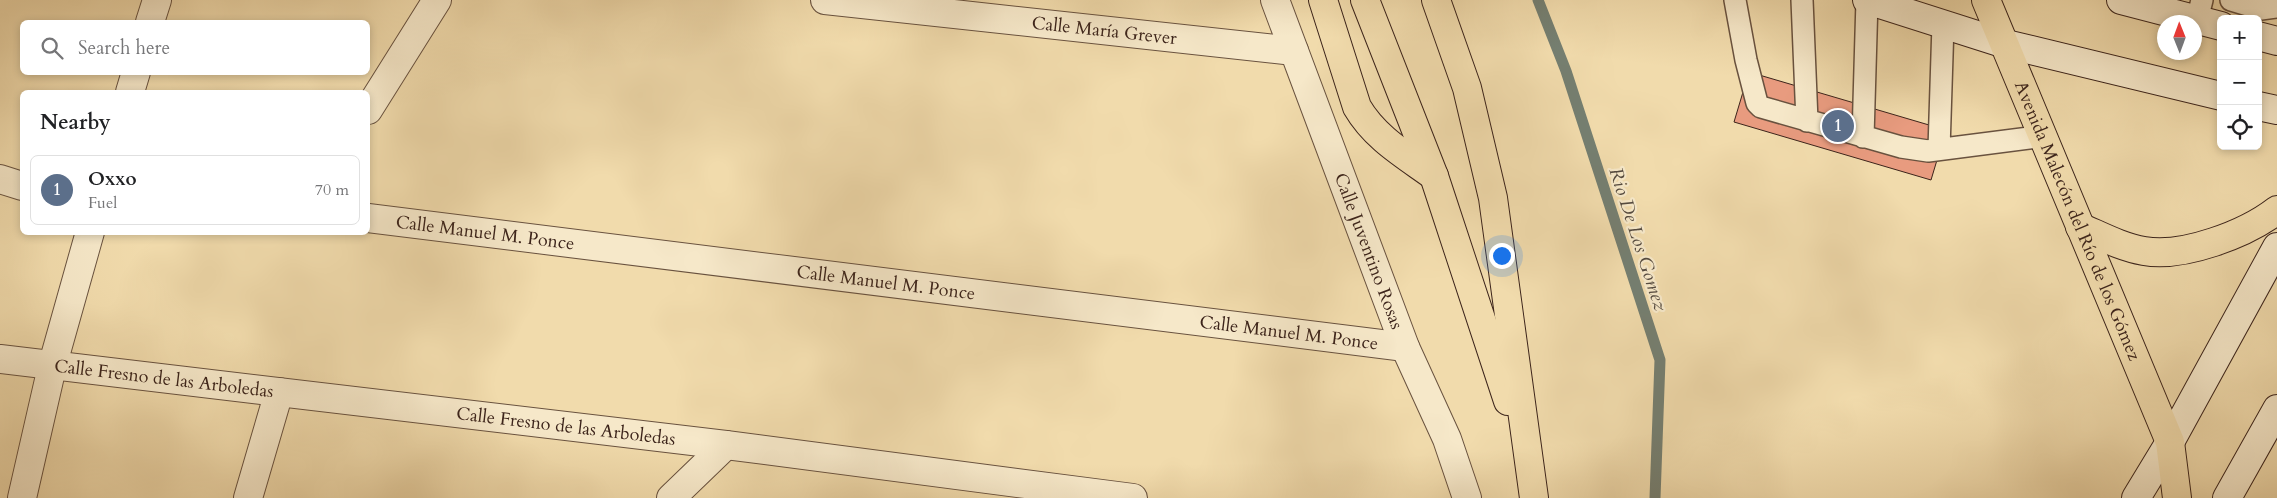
<!DOCTYPE html>
<html lang="en">
<head>
<meta charset="utf-8">
<style>
  body { margin:0; font-family:Cardo,serif; background:#f6f6f6; color:#202124 }
  .controls { position:absolute; right:15px; top:15px; display:grid; overflow:hidden; border-radius:8px; box-shadow:0 2px 8px #0003 }
  .controls button { width:45px; height:45px; display:grid; place-items:center; padding:0; border:0; border-bottom:1px solid #e0e0e0; background:#fff; color:#202124; font:25px sans-serif }
  .compass { position:absolute; left:2157px; top:15px; width:45px; height:45px; border-radius:50%; background:#fff; box-shadow:0 2px 8px #0003; rotate:359deg }
  .you { position:absolute; left:1501px; top:255px; width:18px; height:18px; margin:-12px; border:4px solid #fff; border-radius:50%; background:#1a73e8; box-shadow:0 0 0 8px #1a73e833 }
  .badge { display:grid; place-items:center; width:32px; height:32px; border-radius:50%; background:#111827; color:#fff; font-size:16px; font-weight:700 }
  .pin { position:absolute; translate:-50% -50%; border:2px solid #fff; box-shadow:0 1px 5px #0006 }
  .list { margin:0; padding:0; list-style:none }
  h2 { display:flex; justify-content:space-between; align-items:center; height:65px; margin:0; padding:0 20px; font-size:21px }
  h2 small { font-size:16px; font-weight:400; color:#757577 }
  .list li { display:grid; grid-template-columns:32px 1fr auto; gap:15px; align-items:center; box-sizing:border-box; height:70px; margin:0 10px 10px; padding:0 10px; border:1px solid #e0e0e0; border-radius:8px }
  .list b { display:block; font-size:19px; white-space:nowrap }
  .list p { margin:0; font-size:16px; white-space:nowrap; color:#757577 }
  .list em { font-size:16px; font-style:normal; color:#757577 }
  .icon { flex:none; width:28px; height:28px; fill:none; stroke:currentColor; stroke-width:2; stroke-linecap:round; stroke-linejoin:round }
  .map { position:relative; flex:none; width:2277px; height:498px; overflow:hidden }
  .search { position:absolute; background:#fff; box-shadow:0 2px 8px #0003; left:20px; top:20px; width:350px; height:55px; display:flex; align-items:center; gap:12px; box-sizing:border-box; padding:0 18px; border-radius:8px; color:#757577; font-size:19px }
  .panel { position:absolute; background:#fff; box-shadow:0 2px 8px #0003; left:20px; top:90px; width:350px; height:145px; border-radius:8px }
  .map>svg:first-child { display:block }
</style>
</head>
<body>
<div class="map">
<svg width="2277" height="498" viewBox="0 0 2277 498">
  <rect width="100%" height="100%" fill="#f1dbac"/>
  <filter id="stains"><feTurbulence type="fractalNoise" baseFrequency=".004" numOctaves="4"/><feColorMatrix values="0 0 0 0 .2 0 0 0 0 .09 0 0 0 0 .02 0 0 0 .5 -.17"/></filter>
  <radialGradient id="worn" r=".72"><stop offset=".6" stop-color="#630" stop-opacity="0"/><stop offset="1" stop-color="#630" stop-opacity=".3"/></radialGradient>
  <g fill="none" stroke-linecap="round" stroke-linejoin="round">
    <path stroke="#757f71" stroke-width="11" d="M1538,0L1566,71L1660,360L1655,498"/>
  </g>
  <path fill="#e89b7f" stroke="#3c241b" d="M1749,72L1946,130L1931,180L1734,122Z"/>
  <g fill="none" stroke-linecap="round" stroke-linejoin="round">
    <defs>
      <path id="service" d="M1735,0L1746,60L1757,103L1761,107L1901,147L1928,151L2044,136
        M1802,0L1807,121
        M2231,0L2261,9L2277,7
        M2197,20L2202,0
        M1863,137L1867,0
        M1939,149L1943,24"/>
      <g id="minor">
        <path id="s1" d="M825,0L1294,51"/>
        <path id="s2" d="M1275,0L1405,347L1447,439L1467,498"/>
        <path d="M150,22L157,0"/>
        <path d="M130,92L136,72"/>
        <path d="M368,110L437,0"/>
        <path d="M0,179L22,186"/>
        <path id="s3" d="M368,218L1405,347"/>
        <path id="s4" d="M0,359L726,445L1133,498"/>
        <path d="M22,498L52,367L90,232"/>
        <path d="M248,498L279,392"/>
        <path d="M671,498L726,445"/>
      </g>
      <path id="secondary" d="M1867,0L2002,43L2221,96
        M2121,0L2221,26
        M2258,36L2277,41
        M2258,106L2277,110
        M2136,498L2170,442L2277,247
        M2227,498L2277,409"/>
      <g id="primary">
        <path d="M1323,0L1357,107C1375,138 1405,155 1434,176"/>
        <path d="M1365,0L1434,176L1508,401"/>
        <path d="M1436,0L1467,88L1493,198L1534,498"/>
        <path id="s5" d="M1986,0L2170,442L2177,498"/>
        <path d="M2080,227C2101,236 2121,247 2144,251C2183,258 2246,234 2277,210"/>
      </g>
    </defs>
    <use href="#service" stroke="#69523f" stroke-width="24"/>
    <use href="#minor" stroke="#69523f" stroke-width="30"/>
    <use href="#secondary" stroke="#3c241b" stroke-width="30"/>
    <use href="#primary" stroke="#3c241b" stroke-width="30"/>
    <use href="#service" stroke="#f6e8c9" stroke-width="21"/>
    <use href="#minor" stroke="#f6e8c9" stroke-width="28"/>
    <use href="#secondary" stroke="#f6e8c9" stroke-width="28"/>
    <use href="#primary" stroke="#f1dbac" stroke-width="28"/>
  </g>
  <g text-anchor="middle" stroke-width="4.5" stroke-linejoin="round" paint-order="stroke">
    <g font-size="18" fill="#3c241b" stroke="#f6e8c9">
      <text dy="6" stroke="none"><textPath href="#s1" startOffset="281">Calle María Grever</textPath></text>
      <text dy="6" stroke="none"><textPath href="#s5" startOffset="239">Avenida Malecón del Río de los Gómez</textPath></text>
      <text dy="6" stroke="none"><textPath href="#s3" startOffset="118">Calle Manuel M. Ponce</textPath></text>
      <text dy="6" stroke="none"><textPath href="#s2" startOffset="268">Calle Juventino Rosas</textPath></text>
      <text dy="6" stroke="none"><textPath href="#s3" startOffset="522">Calle Manuel M. Ponce</textPath></text>
      <text dy="6" stroke="none"><textPath href="#s3" startOffset="928">Calle Manuel M. Ponce</textPath></text>
      <text dy="6" stroke="none"><textPath href="#s4" startOffset="165">Calle Fresno de las Arboledas</textPath></text>
      <text dy="6" stroke="none"><textPath href="#s4" startOffset="570">Calle Fresno de las Arboledas</textPath></text>
    </g>
    <g font-size="19" font-style="italic" fill="#544a3f" stroke="#f6e8c9">
      <text transform="translate(1639 239) rotate(72)" y="7">Rio De Los Gomez</text>
    </g>
  </g>
  <rect width="100%" height="100%" filter="url(#stains)"/>
  <rect width="100%" height="100%" fill="url(#worn)"/>
</svg>
<div class="controls">
<button>+</button>
<button>−</button>
<button><svg class="icon" aria-label="locate" viewBox="0 0 24 24"><circle cx="12" cy="12" r="6"/><path d="M12 2v4M12 18v4M2 12h4M18 12h4"/></svg></button>
</div>
<svg class="compass" viewBox="-18 -18 36 36"><path d="M0-13l5 13h-10z" fill="#e53935"/><path d="M0 13l5-13h-10z" fill="#757577"/></svg>
<div class="you"></div>
<div class="pin badge" style="left:1838px;top:126px;background:#5c6f8a">1</div>
<div class="search"><svg class="icon" aria-label="search" viewBox="0 0 24 24"><circle cx="10" cy="10" r="6"/><path d="M15 15l6 6"/></svg>Search here</div>
<section class="panel">
<h2>Nearby<small></small></h2>
<ul class="list">
<li><span class="badge" style="background:#5c6f8a">1</span><div><b>Oxxo</b><p>Fuel</p></div><em>70 m</em></li>
</ul>
</section>
</div>
</body>
</html>
